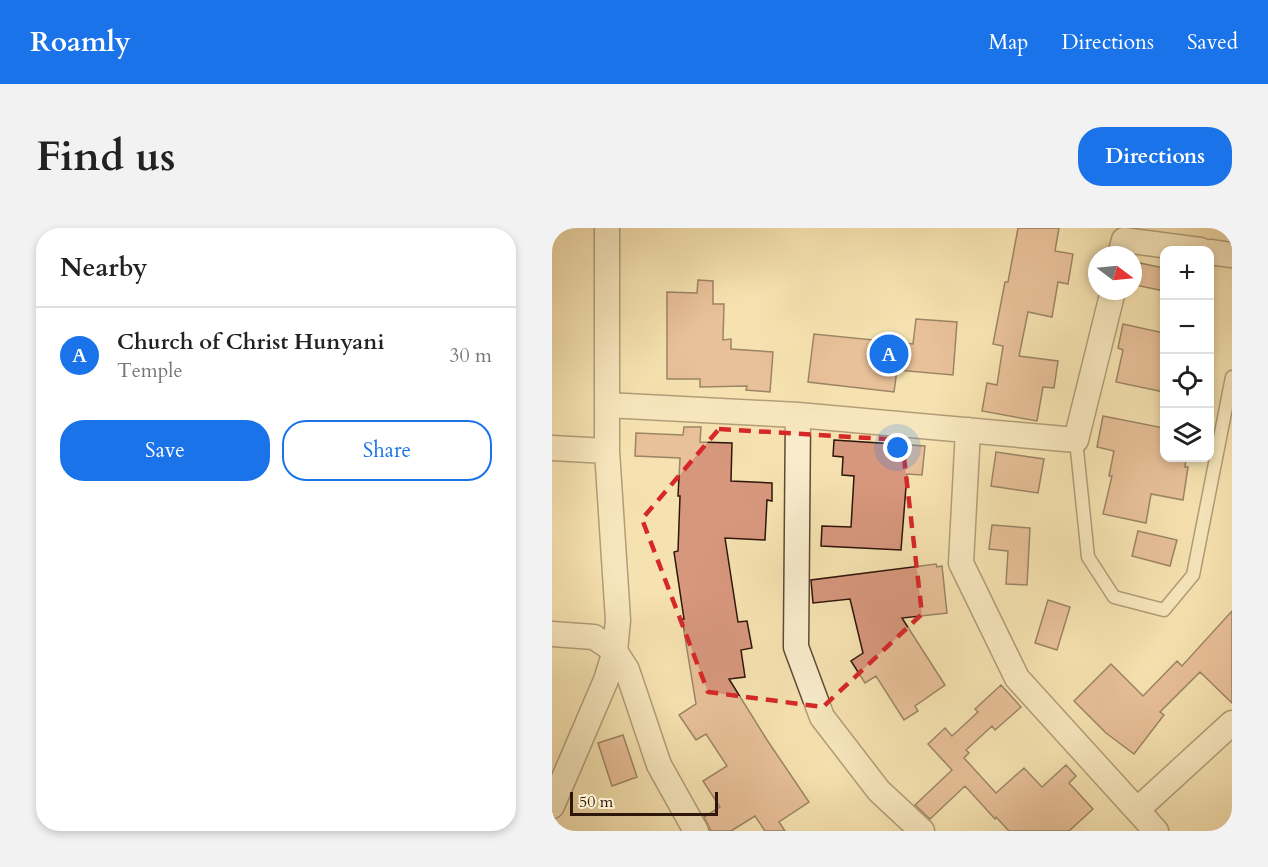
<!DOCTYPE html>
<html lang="en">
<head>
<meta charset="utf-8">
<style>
  body { margin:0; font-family:Cardo,serif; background:#f2f2f2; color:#222 }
  .controls { position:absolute; right:18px; top:18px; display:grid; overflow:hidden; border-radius:12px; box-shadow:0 3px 9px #0003 }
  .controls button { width:54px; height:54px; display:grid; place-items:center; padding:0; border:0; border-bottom:2px solid #e0e0e0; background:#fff; color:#222; font:30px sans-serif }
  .compass { position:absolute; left:536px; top:18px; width:54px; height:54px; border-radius:50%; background:#fff; box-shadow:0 3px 9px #0003; rotate:106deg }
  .scale { position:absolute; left:18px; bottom:15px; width:148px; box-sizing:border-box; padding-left:6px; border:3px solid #2f160b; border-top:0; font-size:16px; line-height:21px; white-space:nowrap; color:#2f160b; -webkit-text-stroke:4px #f8eccc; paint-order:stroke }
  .you { position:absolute; left:346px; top:220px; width:21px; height:21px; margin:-15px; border:4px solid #fff; border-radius:50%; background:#1a73e8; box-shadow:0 0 0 9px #1a73e833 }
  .badge { display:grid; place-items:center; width:39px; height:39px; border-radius:50%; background:#1a73e8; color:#fff; font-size:20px; font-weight:700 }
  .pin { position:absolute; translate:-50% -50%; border:3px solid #fff; box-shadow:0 2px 6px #0006 }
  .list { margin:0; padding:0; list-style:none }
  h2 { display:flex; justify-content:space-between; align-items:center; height:78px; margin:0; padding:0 24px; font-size:26px }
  h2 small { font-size:20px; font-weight:400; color:#767676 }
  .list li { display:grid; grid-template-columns:39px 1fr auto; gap:18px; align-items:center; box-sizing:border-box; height:96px; padding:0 24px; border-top:2px solid #e0e0e0 }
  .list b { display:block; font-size:22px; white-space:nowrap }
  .list p { margin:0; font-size:20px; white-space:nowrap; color:#767676 }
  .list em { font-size:20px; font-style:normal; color:#767676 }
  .actions { display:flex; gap:12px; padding:18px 24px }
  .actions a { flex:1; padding:14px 0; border:2px solid #1a73e8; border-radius:24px; text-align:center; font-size:21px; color:#1a73e8 }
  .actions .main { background:#1a73e8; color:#fff }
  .icon { flex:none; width:33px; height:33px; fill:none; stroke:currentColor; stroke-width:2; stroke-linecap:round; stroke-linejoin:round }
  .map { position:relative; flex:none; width:680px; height:603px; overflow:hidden; border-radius:24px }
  header { display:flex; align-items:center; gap:36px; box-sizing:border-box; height:84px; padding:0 30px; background:#1a73e8; color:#fff }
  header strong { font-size:28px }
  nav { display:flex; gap:33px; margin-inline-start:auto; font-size:21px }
  .intro { display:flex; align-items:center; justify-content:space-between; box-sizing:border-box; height:144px; padding:0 36px }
  h1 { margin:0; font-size:42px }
  .button { padding:15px 27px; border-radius:24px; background:#1a73e8; color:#fff; font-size:21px; font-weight:700 }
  main { display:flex; gap:36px; padding:0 36px }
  aside { flex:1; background:#fff; border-radius:24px; box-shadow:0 3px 9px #0003 }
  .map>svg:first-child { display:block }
</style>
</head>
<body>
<header>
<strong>Roamly</strong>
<nav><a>Map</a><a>Directions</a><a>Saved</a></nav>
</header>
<div class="intro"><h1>Find us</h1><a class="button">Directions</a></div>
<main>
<aside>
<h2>Nearby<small></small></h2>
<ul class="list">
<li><span class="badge">A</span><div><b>Church of Christ Hunyani</b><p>Temple</p></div><em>30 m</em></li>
</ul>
<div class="actions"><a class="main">Save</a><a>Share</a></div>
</aside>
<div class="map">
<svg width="680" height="603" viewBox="0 0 680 603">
  <rect width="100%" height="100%" fill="#f5e2b0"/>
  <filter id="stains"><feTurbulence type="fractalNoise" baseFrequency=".00333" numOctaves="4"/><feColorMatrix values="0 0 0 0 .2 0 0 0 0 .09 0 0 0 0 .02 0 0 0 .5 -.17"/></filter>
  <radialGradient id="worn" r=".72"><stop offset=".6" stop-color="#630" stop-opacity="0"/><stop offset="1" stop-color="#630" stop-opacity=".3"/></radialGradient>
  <path fill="#d7977d" stroke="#2f160b" stroke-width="1.5" d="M466,0H507L503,23L521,26L516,56L506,54L500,89L476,84L467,128L506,133L502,160L491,159L485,193L430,183L435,155L445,157L451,118L441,116L453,54H456Z
    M588,35L612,40V63L583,57Z
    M146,52L161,53V76H172L171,112L179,111V121L221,124L218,164L194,162L195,158L148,159V151H115V64L145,65Z
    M364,91L405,94L401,147L345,142L342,164L256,154L262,106L361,116Z
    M571,96L612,105V164L564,154L571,122L566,120Z
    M551,188L612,200V230H634L633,239H636L631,272L599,266L594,295L551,286L560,248H557L562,223L545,219Z
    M132,199H149L148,214L180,215L179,253L220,255V273L215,272L213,312L173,310L186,394L195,393L200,420L189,422L193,449L177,451L215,512L257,574L227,594L233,603H213L203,588L179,603H159L152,589L168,579L151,553L175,538L154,506L144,512L127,487L144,476L130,391H132L122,324L126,323L128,268H126L128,230L83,228L84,205L131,207Z
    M282,212L373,218L370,247L355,246L349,322L269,318L270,298L299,299L302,248L290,247L291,229L281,228Z
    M444,224L492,231L486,265L439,258Z
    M440,297L478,300L475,357L454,356L456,323L437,321Z
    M586,303L625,312L618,338L580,328Z
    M384,336L385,339L390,338L395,385L350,390L393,457L363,478L366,483L352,492L324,448L313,455L299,433L311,425L298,371L261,375L259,352Z
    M496,372L518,379L505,422L483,415Z
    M680,383V475L648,444L608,484L612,487L582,526L554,505L522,473L559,436L591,468L625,433L630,438Z
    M449,457L469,479L443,502L440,498L414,522L417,525L412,530L444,565L472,540L490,559L514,537L524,548L517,555L541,581L517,603H457L444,589L443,591L413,558L378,591L363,577L400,542L376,516L393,500L400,508L426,484L423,481Z
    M71,507L85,549L60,558L46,515Z"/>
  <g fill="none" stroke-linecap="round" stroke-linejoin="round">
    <defs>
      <path id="service" d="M524,212L536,329L562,369L612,382L641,347L680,149"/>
      <path id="minor" d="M658,24L680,27
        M568,27L572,12L648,22
        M55,177L246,187L524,212L561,63
        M246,187L244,419L270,489L327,563L370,603
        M416,202L409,335L465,450L604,603
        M0,220L55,223
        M0,406L42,409L63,423L75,442L107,537L144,603
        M0,578L54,452L63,423L66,392L55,223V0
        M585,582L680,495"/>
    </defs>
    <use href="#service" stroke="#604934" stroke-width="15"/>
    <use href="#minor" stroke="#604934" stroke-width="27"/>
    <use href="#service" stroke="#f8eccc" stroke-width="12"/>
    <use href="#minor" stroke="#f8eccc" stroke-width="24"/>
  </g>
  <path d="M0 0H680V603H0ZM167,201L350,212L370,386L271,479L156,464L90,291Z" fill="#f5e2b0" fill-opacity=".55" fill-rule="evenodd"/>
  <path fill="none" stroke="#d62828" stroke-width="4.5" stroke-dasharray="12 8" stroke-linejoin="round" d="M167,201L350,212L370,386L271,479L156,464L90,291Z"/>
  <rect width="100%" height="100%" filter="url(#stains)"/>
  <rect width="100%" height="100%" fill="url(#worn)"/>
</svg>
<div class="controls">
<button>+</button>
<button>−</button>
<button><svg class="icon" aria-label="locate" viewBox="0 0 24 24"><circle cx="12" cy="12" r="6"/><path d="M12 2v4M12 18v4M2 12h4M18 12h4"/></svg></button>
<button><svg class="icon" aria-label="layers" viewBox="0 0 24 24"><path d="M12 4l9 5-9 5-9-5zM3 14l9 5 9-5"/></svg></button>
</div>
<svg class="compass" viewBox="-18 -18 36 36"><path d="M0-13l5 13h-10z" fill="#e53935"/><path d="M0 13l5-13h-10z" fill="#767676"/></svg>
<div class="scale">50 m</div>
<div class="you"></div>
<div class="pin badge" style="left:337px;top:126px">A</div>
</div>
</main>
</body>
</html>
